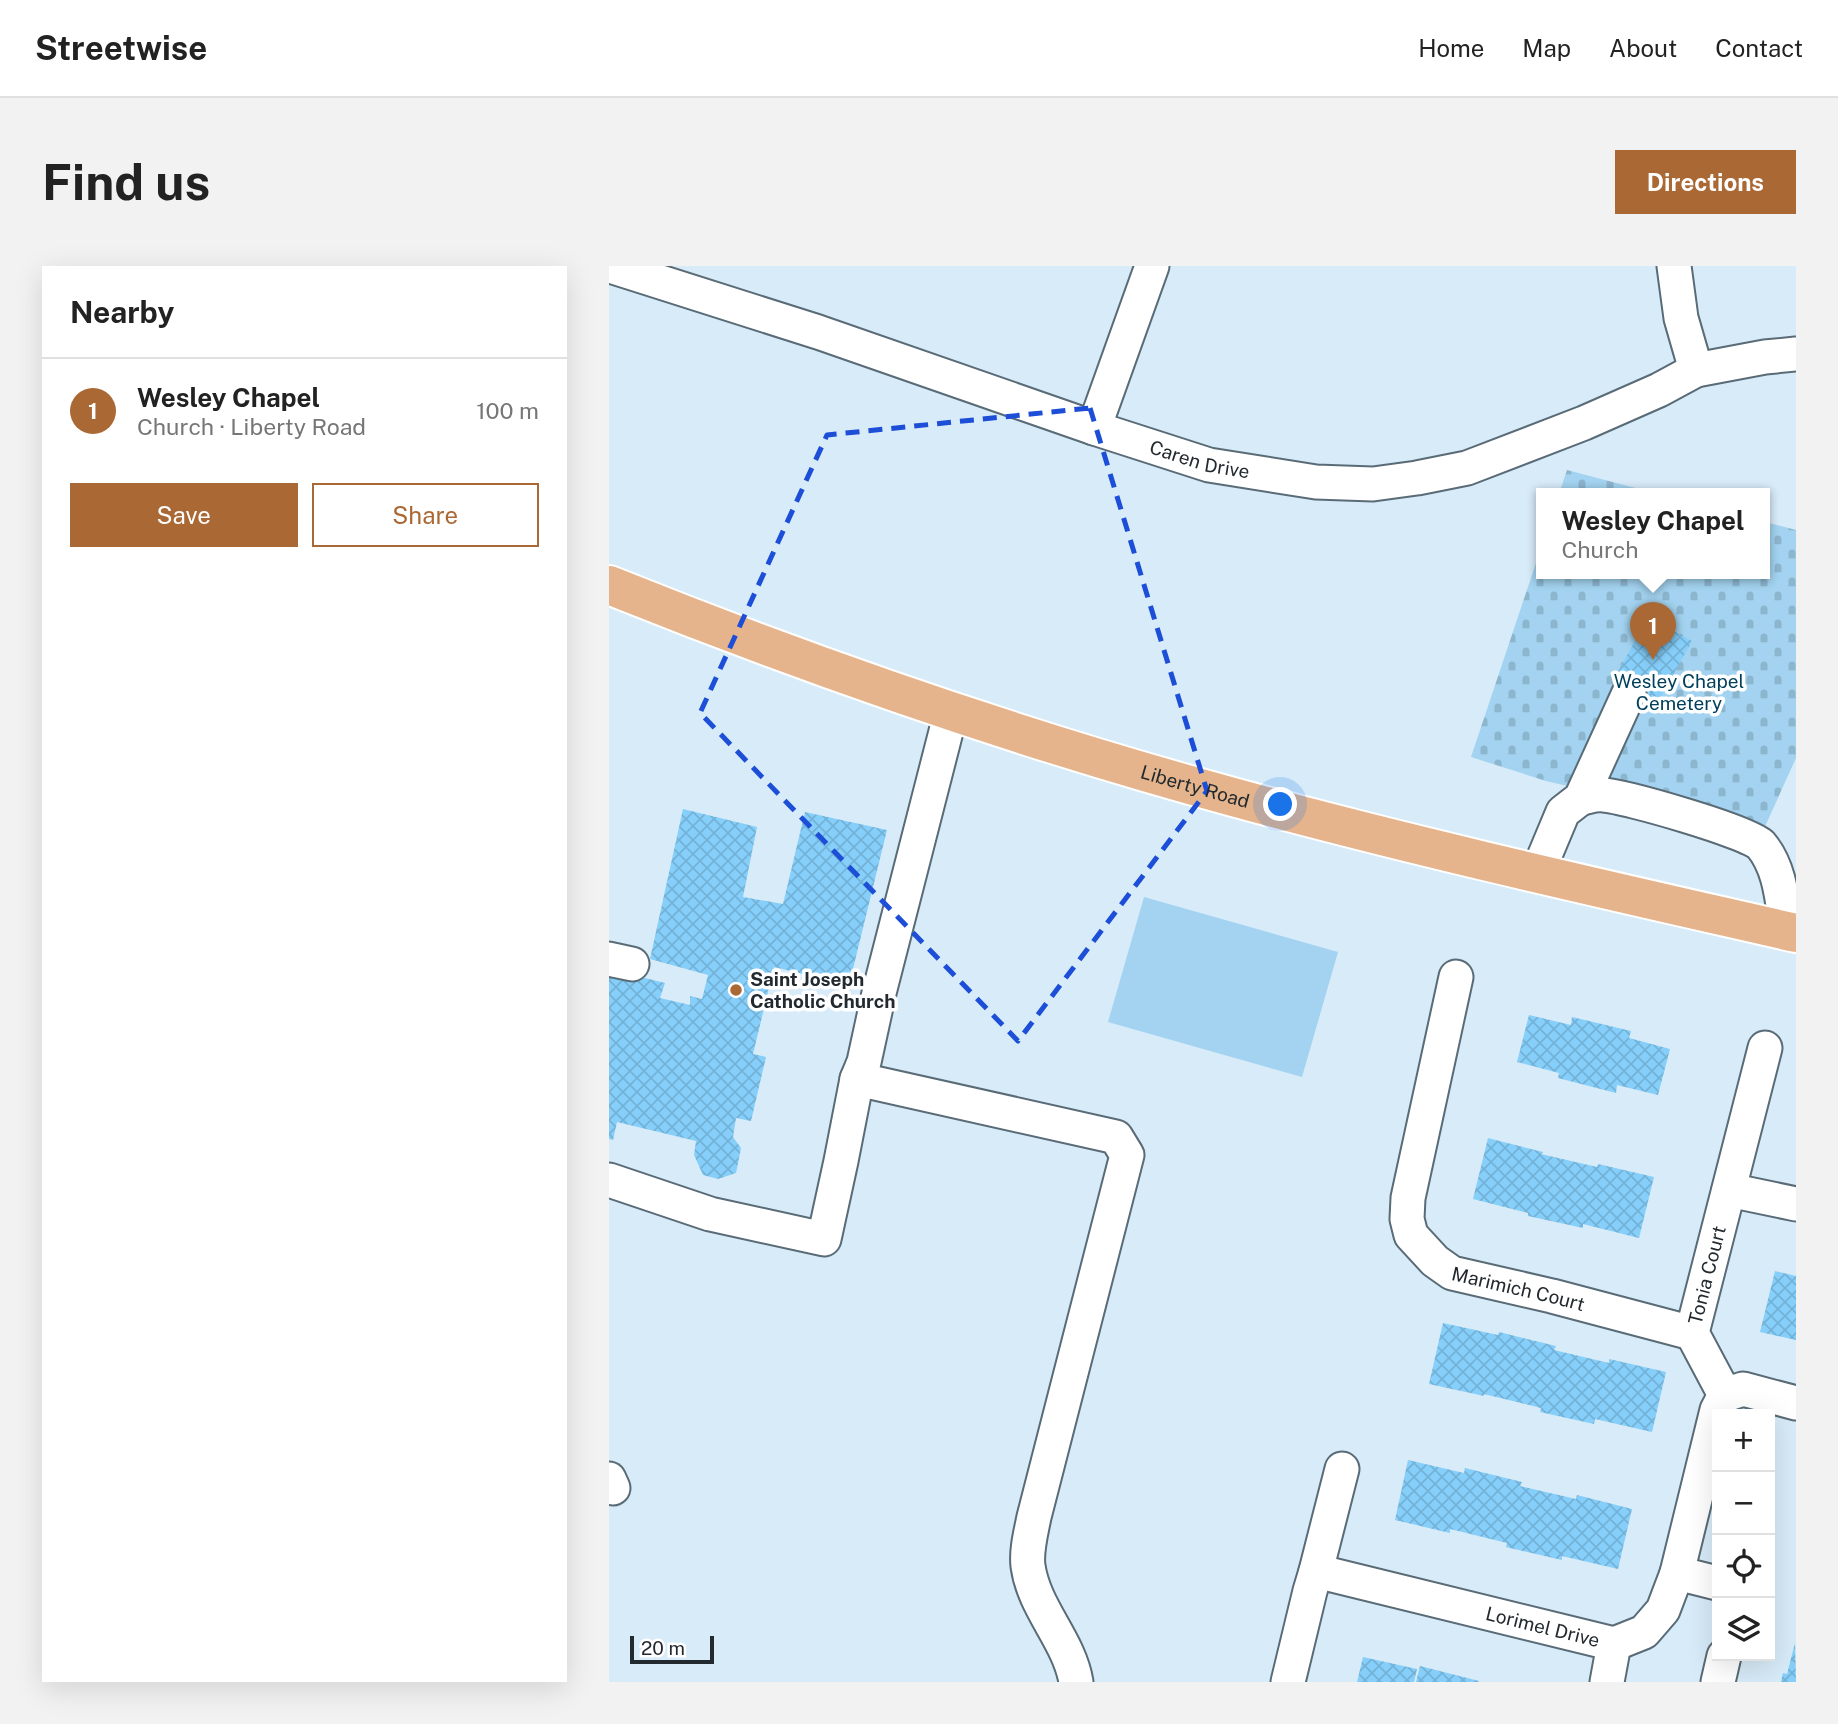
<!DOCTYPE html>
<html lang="en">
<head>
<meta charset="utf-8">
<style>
  body { margin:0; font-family:"Public Sans",sans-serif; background:#f2f2f2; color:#222 }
  .controls { position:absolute; right:21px; bottom:21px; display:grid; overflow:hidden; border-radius:0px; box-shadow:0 7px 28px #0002 }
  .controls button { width:63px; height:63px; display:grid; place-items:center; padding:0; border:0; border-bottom:2px solid #e0e0e0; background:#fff; color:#222; font:35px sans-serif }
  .scale { position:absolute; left:21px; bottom:18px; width:84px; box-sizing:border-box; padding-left:7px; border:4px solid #222a2f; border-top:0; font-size:19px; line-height:24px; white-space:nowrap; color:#222a2f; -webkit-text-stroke:5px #fff; paint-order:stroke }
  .you { position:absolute; left:672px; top:539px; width:24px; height:24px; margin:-18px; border:5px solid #fff; border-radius:50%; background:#1a73e8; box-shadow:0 0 0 10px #1a73e833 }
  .badge { display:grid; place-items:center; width:46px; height:46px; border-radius:50%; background:#aa6834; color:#fff; font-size:23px; font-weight:700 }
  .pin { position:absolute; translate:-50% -58px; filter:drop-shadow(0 2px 4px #0008) }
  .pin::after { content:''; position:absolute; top:37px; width:24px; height:21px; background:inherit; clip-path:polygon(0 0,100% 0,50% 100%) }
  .popup { position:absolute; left:927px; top:222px; width:234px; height:91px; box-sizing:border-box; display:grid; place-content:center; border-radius:0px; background:#fff; filter:drop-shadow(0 2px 5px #0005); font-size:23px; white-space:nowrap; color:#767676 }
  .popup b { font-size:26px; color:#222 }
  .popup::after { content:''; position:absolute; left:50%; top:100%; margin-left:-14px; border:14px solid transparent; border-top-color:#fff }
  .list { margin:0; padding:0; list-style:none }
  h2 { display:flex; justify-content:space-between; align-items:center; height:91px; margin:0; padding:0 28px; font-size:30px }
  h2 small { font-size:23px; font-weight:400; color:#767676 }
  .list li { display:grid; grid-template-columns:46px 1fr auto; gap:21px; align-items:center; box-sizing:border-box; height:105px; padding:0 28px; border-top:2px solid #e0e0e0 }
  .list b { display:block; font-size:26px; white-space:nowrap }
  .list p { margin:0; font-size:23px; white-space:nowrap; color:#767676 }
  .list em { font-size:23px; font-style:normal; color:#767676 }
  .actions { display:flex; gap:14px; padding:21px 28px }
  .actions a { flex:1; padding:16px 0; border:2px solid #aa6834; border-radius:0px; text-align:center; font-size:24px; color:#aa6834 }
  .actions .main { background:#aa6834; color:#fff }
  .icon { flex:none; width:38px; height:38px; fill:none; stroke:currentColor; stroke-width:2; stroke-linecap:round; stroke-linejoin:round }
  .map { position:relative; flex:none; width:1187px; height:1416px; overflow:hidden; border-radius:0px }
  header { display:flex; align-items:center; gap:42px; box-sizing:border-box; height:98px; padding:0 35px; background:#fff; border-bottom:2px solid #e0e0e0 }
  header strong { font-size:33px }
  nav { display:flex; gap:38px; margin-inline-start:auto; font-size:24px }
  .intro { display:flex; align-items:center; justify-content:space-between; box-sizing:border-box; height:168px; padding:0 42px }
  h1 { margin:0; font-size:49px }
  .button { padding:18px 32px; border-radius:0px; background:#aa6834; color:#fff; font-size:24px; font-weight:700 }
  main { display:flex; gap:42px; padding:0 42px }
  aside { flex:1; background:#fff; border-radius:0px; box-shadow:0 7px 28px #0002 }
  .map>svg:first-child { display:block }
</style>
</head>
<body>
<header>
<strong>Streetwise</strong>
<nav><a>Home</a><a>Map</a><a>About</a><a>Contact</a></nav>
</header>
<div class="intro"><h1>Find us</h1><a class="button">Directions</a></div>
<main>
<aside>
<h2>Nearby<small></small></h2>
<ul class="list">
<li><span class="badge">1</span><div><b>Wesley Chapel</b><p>Church · Liberty Road</p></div><em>100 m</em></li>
</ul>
<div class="actions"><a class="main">Save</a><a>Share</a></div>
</aside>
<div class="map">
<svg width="1187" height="1416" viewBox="0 0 1187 1416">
  <defs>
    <pattern id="cemetery-stones" width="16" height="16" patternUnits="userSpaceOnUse" patternTransform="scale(1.75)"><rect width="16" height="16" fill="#a3d3f0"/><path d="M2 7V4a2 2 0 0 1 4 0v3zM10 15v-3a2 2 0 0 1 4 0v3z" fill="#8cb5ce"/></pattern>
    <pattern id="building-cross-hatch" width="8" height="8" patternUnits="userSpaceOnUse" patternTransform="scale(1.75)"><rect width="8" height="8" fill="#86cffa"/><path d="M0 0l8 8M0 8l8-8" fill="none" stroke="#73b2d7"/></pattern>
  </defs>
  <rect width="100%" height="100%" fill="#d7ebf8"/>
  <path fill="#a3d3f0" d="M535,631L729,686L693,811L499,756Z"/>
  <path fill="url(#cemetery-stones)" d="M958,204L1049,228H950Z
    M1156,256L1187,264V492L1154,565L937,515L862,491L932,282V308H1156Z"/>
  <path fill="url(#building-cross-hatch)" d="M1039,351L1083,375L1049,436L1005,413Z
    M74,543L148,561L134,631L174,638L196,546L278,564L240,719L165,701L144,788L157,791L142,855L127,852L124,871L132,882L127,907L109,913L94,909L85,889L87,875L8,856L4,874L0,873V703L56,717L51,732L81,739V730L93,733L99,709L41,693Z
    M920,749L962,759L963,751L1022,765L1020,772L1061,783L1049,829L1008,819L1007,827L949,812L950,807L908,796Z
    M879,872L934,886L932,888L988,901L989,898L1045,911L1030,972L974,958V962L919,950V947L864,933Z
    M1166,1005L1187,1010V1074L1151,1066Z
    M834,1057L889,1069L890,1066L947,1080L945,1084L1000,1097V1093L1057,1106L1043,1166L986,1153L985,1158L931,1146L932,1142L875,1128V1130L820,1118Z
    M799,1194L855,1207L856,1202L913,1216L911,1220L967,1233L968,1229L1023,1243L1009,1303L953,1290V1294L897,1281L898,1277L841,1263V1267L786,1254Z
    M1186,1377L1187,1416H1172L1174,1407L1178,1408Z
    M754,1391L808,1403L805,1416H748Z
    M811,1400L870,1415L869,1416H807Z"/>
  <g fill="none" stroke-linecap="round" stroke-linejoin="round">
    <defs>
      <g id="minor">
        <path id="s1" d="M1,0L209,66L485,162L600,199L707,216L764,218L808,212L858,202L975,157L1050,124L1087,104L1156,91L1187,88"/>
        <path d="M1065,0L1072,52L1087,104"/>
        <path d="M485,162L543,0"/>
        <path d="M972,532C979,531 987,528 994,529C1015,530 1140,566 1152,579C1172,603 1173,636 1178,665"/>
        <path d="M928,608L954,546L972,532L1020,427"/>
        <path d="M0,693L23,698"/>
        <path id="s2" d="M847,711L799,932L798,953L802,969L826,995L843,1007L943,1030L1083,1067"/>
        <path d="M248,813L507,871L518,889L425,1251C422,1266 417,1285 419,1300C425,1343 460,1374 467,1416"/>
        <path d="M0,914L101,948L215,973L232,895L248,813L255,796L270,727L342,446"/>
        <path d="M1120,924L1187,938"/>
        <path id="s3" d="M1116,1129L1083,1067L1156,782"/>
        <path d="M0,1213L4,1222"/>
        <path d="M707,1305L733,1203"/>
        <path d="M1068,1307L1108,1317"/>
        <path id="s4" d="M679,1416L701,1325L707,1305L1005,1378L1035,1366L1054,1344L1068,1307L1108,1144L1116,1129L1134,1123L1187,1137"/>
        <path d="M998,1416L1005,1378"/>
        <path d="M1109,1416L1115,1390"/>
      </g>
      <g id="major">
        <path id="s5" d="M0,319C204,401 412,473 624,531C810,582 999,624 1187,667"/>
      </g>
    </defs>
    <use href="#minor" stroke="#596b76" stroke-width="37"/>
    <use href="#major" stroke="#fff" stroke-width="42"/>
    <use href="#minor" stroke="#fff" stroke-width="33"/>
    <use href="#major" stroke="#e5b48c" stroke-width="38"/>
  </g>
  <path fill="none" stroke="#1d4ed8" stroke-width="5" stroke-dasharray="14 9" stroke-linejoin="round" d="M481,142L598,525L409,775L91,447L218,169Z"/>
  <circle fill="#aa6834" stroke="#fff" stroke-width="2.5" cx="127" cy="724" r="7"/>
  <g text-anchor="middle" stroke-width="7" stroke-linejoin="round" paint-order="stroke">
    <g font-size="19" fill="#222a2f" stroke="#fff">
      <text dy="7" stroke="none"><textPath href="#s1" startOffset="621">Caren Drive</textPath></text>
      <text dy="7" stroke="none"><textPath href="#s5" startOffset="620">Liberty Road</textPath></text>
      <text dy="7" stroke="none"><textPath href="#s3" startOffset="130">Tonia Court</textPath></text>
      <text dy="7" stroke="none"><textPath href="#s2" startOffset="388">Marimich Court</textPath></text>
      <text dy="7" stroke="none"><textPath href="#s4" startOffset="348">Lorimel Drive</textPath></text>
    </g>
    <g font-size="19" fill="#00405c" stroke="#fff">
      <text x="1070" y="422">Wesley Chapel<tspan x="1070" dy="22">Cemetery</tspan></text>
    </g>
    <g font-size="19" font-weight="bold" fill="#222a2f" stroke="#fff" text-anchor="start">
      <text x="141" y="720">Saint Joseph<tspan x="141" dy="22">Catholic Church</tspan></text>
    </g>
  </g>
</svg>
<div class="controls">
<button>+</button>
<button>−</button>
<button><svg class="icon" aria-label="locate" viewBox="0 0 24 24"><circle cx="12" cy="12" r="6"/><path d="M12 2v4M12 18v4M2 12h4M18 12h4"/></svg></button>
<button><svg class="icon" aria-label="layers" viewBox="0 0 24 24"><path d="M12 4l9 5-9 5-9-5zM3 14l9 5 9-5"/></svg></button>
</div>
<div class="scale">20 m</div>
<div class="you"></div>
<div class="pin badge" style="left:1044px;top:394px">1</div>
<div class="popup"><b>Wesley Chapel</b>Church</div>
</div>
</main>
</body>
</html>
